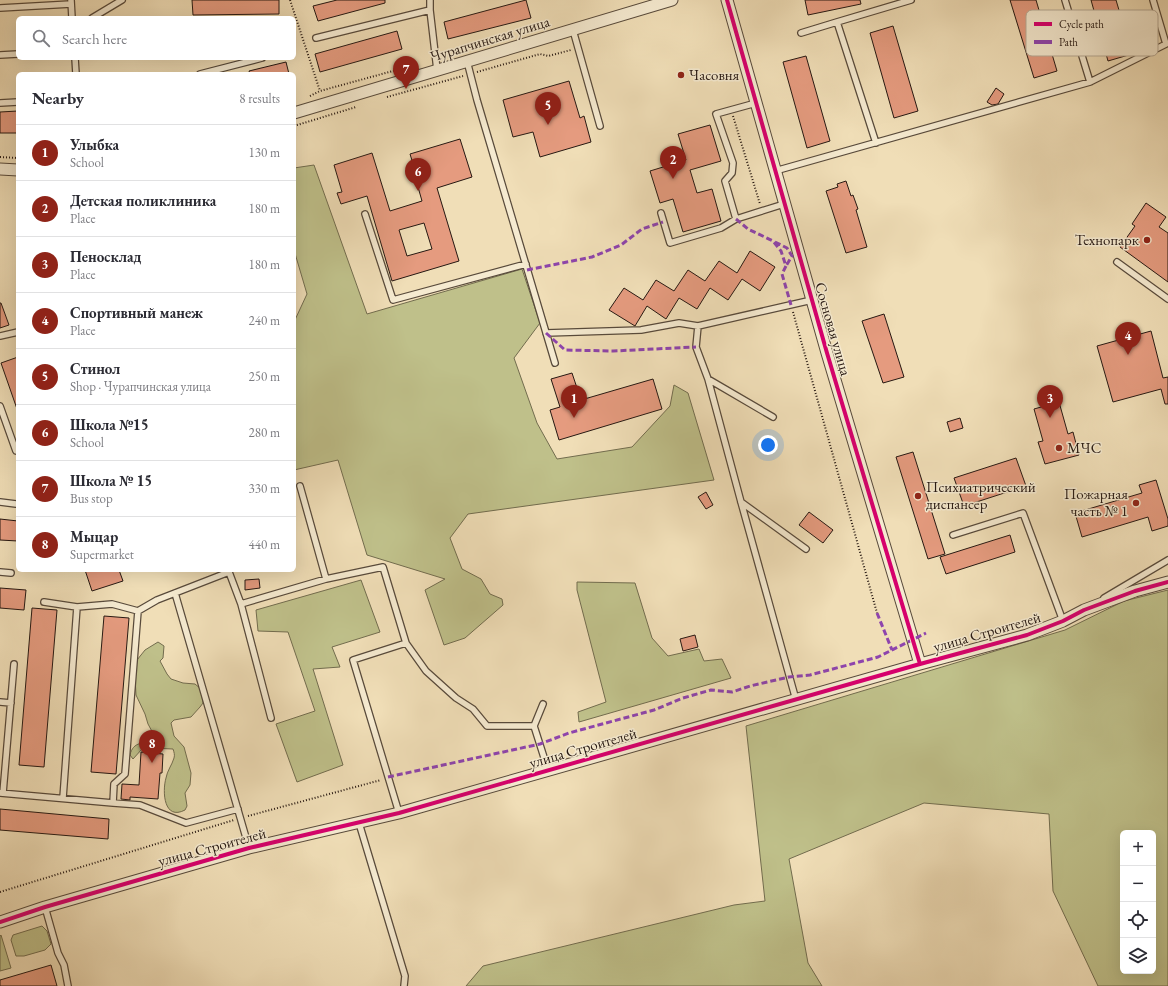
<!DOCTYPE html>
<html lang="en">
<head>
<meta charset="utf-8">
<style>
  body { margin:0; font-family:"EB Garamond",serif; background:#f7f7f7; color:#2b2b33 }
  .controls { position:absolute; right:12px; bottom:12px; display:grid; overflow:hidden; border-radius:6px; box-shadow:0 4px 16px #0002 }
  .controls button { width:36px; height:36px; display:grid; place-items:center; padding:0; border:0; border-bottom:1px solid #e1e1e2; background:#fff; color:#2b2b33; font:20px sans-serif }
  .you { position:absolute; left:768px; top:445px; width:14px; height:14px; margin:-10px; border:3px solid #fff; border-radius:50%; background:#1a73e8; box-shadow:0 0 0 6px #1a73e833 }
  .badge { display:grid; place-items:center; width:26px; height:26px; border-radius:50%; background:#8f2418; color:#fff; font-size:13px; font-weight:700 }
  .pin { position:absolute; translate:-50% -33px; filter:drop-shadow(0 1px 2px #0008) }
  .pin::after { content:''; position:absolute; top:21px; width:14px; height:12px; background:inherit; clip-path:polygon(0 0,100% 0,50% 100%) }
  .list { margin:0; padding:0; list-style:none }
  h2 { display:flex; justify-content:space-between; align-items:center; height:52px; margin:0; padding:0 16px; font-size:17px }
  h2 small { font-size:13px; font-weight:400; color:#7c7c81 }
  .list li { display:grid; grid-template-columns:26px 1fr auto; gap:12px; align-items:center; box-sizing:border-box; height:56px; padding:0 16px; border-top:1px solid #e1e1e2 }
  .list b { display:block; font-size:15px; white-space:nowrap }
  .list p { margin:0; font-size:13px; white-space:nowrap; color:#7c7c81 }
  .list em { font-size:13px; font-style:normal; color:#7c7c81 }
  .icon { flex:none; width:22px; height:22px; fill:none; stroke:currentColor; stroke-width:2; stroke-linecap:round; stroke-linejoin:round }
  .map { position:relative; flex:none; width:1168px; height:986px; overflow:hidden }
  .search { position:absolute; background:#fff; box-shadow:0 4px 16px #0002; left:16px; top:16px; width:280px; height:44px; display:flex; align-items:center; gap:10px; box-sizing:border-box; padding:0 14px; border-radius:6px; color:#7c7c81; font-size:15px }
  .panel { position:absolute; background:#fff; box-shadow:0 4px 16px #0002; left:16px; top:72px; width:280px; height:500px; border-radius:6px }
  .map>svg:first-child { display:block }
</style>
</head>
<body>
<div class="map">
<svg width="1168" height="986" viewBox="0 0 1168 986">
  <rect width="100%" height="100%" fill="#f0deb7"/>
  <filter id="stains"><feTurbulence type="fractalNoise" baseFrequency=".005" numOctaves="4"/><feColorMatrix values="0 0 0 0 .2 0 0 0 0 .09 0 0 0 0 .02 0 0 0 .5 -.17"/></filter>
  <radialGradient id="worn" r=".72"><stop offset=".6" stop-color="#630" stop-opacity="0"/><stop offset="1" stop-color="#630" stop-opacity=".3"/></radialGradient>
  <path fill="#bfc08a" stroke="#726c4e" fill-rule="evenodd" d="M314,165L367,314L522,269L540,323L514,358L537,423L557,459L632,447L670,406L674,385L688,393L714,480L468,514L450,538L462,569L481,579L490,594L502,599L503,605L465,638L444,645L425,590L445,579L367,555L338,460L294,470V322L307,294L294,250V168Z
    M361,580L380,632L332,647L340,667L313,669L343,765L297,782L276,724L315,711L288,632L258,631L256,610Z
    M577,582L635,583L652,638L668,656L699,649L704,661L722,659L731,678L579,722L578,712L606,702L577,590Z
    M1168,590V986H1098L1053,891L1049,814L924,803L789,859L808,963L822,986H466L483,966L734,905L765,901L746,726L1065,630L1124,601ZM1123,833H1153V971H1123Z
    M158,642L164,646L163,658L160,661L167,674L171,679L183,683L195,684L201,689L203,703L200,707L191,717L174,720L171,723L174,736L184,747L191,773L190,785L185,793L187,806L185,810C164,821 162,792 166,778C167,771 172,765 174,758C175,755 174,752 173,749L150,748L142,749L133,759L130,755C133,741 144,744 155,739L154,735L148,724L145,714L136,695L135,677L137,660L145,650Z
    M42,926L47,931L51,944L45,950L24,956H16L11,940L13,935Z
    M1,935L11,968L0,971V936Z"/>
  <path fill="#e59b7f" stroke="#261812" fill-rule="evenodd" d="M192,0H279V14L193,15Z
    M337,0H385V3L318,21L313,6Z
    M526,0L531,18L448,39L444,22Z
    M805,0H860L861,4L808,15Z
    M1010,0H1036L1057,71L1034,78Z
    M1091,0H1116L1132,54L1108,61Z
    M893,26L918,111L894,118L870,33Z
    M397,31L402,49L320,72L315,54Z
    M806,56L830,141L807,148L783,62Z
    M286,62L289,74H250L249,71Z
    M569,81L580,118L584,116L591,142L540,157L533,132L513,137L503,100Z
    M996,88L1004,94L998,104L992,105L987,102Z
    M18,111V133H0V112Z
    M710,125L721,161L690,170L697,193L712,189L721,221L683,232L673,199L660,203L650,171L686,160L678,134Z
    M460,139L472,177L437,188L459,261L392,281L367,196L341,204L337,193L342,192L334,165L372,153L390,211L422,201L416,180L412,181L408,168L414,167L410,154ZM424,223L432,249L407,256L399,230Z
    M846,181L851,196L853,195L858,209L856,210L867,247L846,253L826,191L838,187L837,184Z
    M1146,203L1166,217L1159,227L1168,233V282L1120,247L1135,226L1132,224Z
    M750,251L775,267L760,291L742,279L728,300L710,288L697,309L679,298L666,319L647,306L635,326L609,310L624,288L643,300L656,280L674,291L688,270L705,281L719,261L737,273Z
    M0,303H1L9,325L0,328Z
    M884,314L904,377L883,383L862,321Z
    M1151,331L1163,378L1168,377V404H1165L1161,389L1113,402L1097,346Z
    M18,357V409H17L1,363Z
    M572,373L581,400L653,379L662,409L559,440L550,410L560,407L551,379Z
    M1059,402L1068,434L1073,432L1079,455L1045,464L1038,442L1043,441L1034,409Z
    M960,418L963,428L950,432L947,422Z
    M913,452L945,554L928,559L896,457Z
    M1016,458L1026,486L964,506L954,478Z
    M1156,480L1168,519V526L1152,531L1148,517L1082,537L1075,513L1142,493L1139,485Z
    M706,492L713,505L706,509L698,497Z
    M809,512L833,530L823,543L799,525Z
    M0,519L18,521V541L0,540Z
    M1010,535L1015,552L946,574L940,557Z
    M85,570H119L123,581L92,591Z
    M259,579L260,588L245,590V580Z
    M0,588L26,590L24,610L0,608Z
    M32,608L57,610L44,767L19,765Z
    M104,616L129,618L116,774L91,772Z
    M695,635L698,647L683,651L680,639Z
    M141,752L163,754L162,773H160L158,799L130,797V800L121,799L122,784L139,785Z
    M0,809L109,819L108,839L0,830Z
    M51,965L57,986H0V980Z"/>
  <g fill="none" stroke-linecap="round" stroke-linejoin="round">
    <defs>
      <path id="lane" d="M71,0L72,18
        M430,0V10L437,70
        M1065,0L1090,82
        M0,8L71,4
        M92,18L122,0
        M837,22L911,0
        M573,30L600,126
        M801,33L837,22L876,143
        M316,38L430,10
        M0,55L18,54
        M75,58L76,74
        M467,61L477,100L555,363
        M200,74L262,58
        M0,103L18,102
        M775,171L1090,82L1166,44L1153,0
        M661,213L670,243L721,228L736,219L784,204
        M365,214L393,300L526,264
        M736,219L725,181L732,173L733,163L716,114L756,103
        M1117,262L1168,299
        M698,326L696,347L708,379L773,417
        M546,333L641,330L679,323L698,326L812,300
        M0,336L18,332
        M708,379L741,502L796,700
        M0,406L16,451H18
        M300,486L326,579
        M0,502L16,504
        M741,502L806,549
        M953,535L1023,513L1063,621
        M0,572L11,573
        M175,593L249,848
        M1104,598L1168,560
        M241,604L271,718
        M138,611L157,600L229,572L241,604L326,579L383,567L406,643L353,660L399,813
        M406,643L426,671L456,698L473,709L487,726H534L548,770
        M0,702L11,703
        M534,726L543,704
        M0,793L113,803L114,784L125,774L138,611L112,604L77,607L44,602
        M3,793L14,664
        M63,798L77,607
        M113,803L140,805L186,823L238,809
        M359,823L405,976L404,986
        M45,907L58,953L64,965L68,986"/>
      <path id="street" d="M727,0L827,353L920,664
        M294,113L672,0
        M0,169L18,170
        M0,922L45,907L249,848L399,813L920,664L1027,635L1063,621L1084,610L1135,591L1168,582"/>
    </defs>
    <use href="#lane" stroke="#584a3b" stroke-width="8"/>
    <use href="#street" stroke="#584a3b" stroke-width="13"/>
    <path stroke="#261812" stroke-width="2" stroke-dasharray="1 2" stroke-linecap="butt" d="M290,0L320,91
      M477,72L540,54L548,56L571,50
      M310,96L320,91L411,66
      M387,97L463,76
      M733,116L760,204
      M294,126L356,107
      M0,157L18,158
      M793,312L877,613
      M248,816L381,780
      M0,892L234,820"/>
    <use href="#lane" stroke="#f5ead0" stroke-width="5.5"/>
    <use href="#street" stroke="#f5ead0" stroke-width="11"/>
    <path stroke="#8e44ad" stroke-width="3" stroke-dasharray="6 3" stroke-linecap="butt" d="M736,219L748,229L773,241L781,251L786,266L782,274L791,305
      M775,242L787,248L792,256L786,266
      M527,270L592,257L621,245L642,229L663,222
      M546,333L565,350L613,351L696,347
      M877,613L892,650
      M388,777L540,744L569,733L654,710L683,698L711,690L732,692L750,686L789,677L810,675L878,657L926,633"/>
    <defs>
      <path id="cycleway" d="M727,0L827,353L920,664
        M0,922L45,907L249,848L399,813L920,664L1027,635L1063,621L1084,610L1135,591L1168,582"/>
    </defs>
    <use href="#cycleway" stroke="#f5ead0" stroke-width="6"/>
    <use href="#cycleway" stroke="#d6006c" stroke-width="4"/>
  </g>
  <g fill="#8f2418" stroke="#f5ead0" stroke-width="1.5">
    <circle cx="681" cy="75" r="4"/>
    <circle cx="1147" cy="240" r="4"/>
    <circle cx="1059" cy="448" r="4"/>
    <circle cx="918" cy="496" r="4"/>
    <circle cx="1136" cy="503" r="4"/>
  </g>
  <g text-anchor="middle" stroke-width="3" stroke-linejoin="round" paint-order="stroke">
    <g font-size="15" fill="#261812" stroke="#f5ead0">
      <text transform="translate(490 39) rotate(-17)" y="5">Чурапчинская улица</text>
      <text transform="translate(833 329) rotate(74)" y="5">Сосновая улица</text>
      <text transform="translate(987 632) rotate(-16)" y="5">улица Строителей</text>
      <text transform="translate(583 748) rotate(-16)" y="5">улица Строителей</text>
      <text transform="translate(212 847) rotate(-15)" y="5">улица Строителей</text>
    </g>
    <g font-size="15" fill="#261812" stroke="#f5ead0" text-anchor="start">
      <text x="689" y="80">Часовня</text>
      <text x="1139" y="245" text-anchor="end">Технопарк</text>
      <text x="1067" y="453">МЧС</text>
      <text x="926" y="492">Психиатрический<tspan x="926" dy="17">диспансер</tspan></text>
      <text x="1128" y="499" text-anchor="end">Пожарная<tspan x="1128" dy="17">часть № 1</tspan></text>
    </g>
  </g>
  <rect x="1026" y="10" width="132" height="46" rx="6" fill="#f5ead0" stroke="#b7ab97" stroke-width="1"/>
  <rect x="1034" y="22" width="18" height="4" fill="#d6006c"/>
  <rect x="1034" y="40" width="18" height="4" fill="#8e44ad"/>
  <g font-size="11" fill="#261812">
    <text x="1059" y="28">Cycle path</text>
    <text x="1059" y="46">Path</text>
  </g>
  <rect width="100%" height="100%" filter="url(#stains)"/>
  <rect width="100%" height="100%" fill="url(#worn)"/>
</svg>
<div class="controls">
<button>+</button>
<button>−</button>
<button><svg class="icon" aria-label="locate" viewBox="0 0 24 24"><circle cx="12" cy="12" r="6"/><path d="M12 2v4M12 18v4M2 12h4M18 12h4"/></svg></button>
<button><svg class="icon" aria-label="layers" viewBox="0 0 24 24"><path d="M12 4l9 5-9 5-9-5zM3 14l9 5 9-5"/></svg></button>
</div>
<div class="you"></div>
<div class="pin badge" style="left:574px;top:418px">1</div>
<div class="pin badge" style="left:673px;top:179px">2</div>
<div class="pin badge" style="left:1050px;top:418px">3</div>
<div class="pin badge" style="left:1128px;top:355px">4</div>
<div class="pin badge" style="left:548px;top:125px">5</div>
<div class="pin badge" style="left:418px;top:191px">6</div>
<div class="pin badge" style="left:406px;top:89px">7</div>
<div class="pin badge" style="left:152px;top:763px">8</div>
<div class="search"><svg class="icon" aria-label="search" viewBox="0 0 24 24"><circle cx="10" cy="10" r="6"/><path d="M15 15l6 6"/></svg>Search here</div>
<section class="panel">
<h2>Nearby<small>8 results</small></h2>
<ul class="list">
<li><span class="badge">1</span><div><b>Улыбка</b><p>School</p></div><em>130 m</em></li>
<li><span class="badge">2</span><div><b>Детская поликлиника</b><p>Place</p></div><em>180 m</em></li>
<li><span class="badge">3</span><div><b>Пеносклад</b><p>Place</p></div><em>180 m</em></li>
<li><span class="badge">4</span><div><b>Спортивный манеж</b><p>Place</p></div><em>240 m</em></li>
<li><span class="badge">5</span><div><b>Стинол</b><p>Shop · Чурапчинская улица</p></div><em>250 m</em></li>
<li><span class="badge">6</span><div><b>Школа №15</b><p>School</p></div><em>280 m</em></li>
<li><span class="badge">7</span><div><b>Школа № 15</b><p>Bus stop</p></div><em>330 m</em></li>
<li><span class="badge">8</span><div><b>Мыцар</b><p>Supermarket</p></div><em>440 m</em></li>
</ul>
</section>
</div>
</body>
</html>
